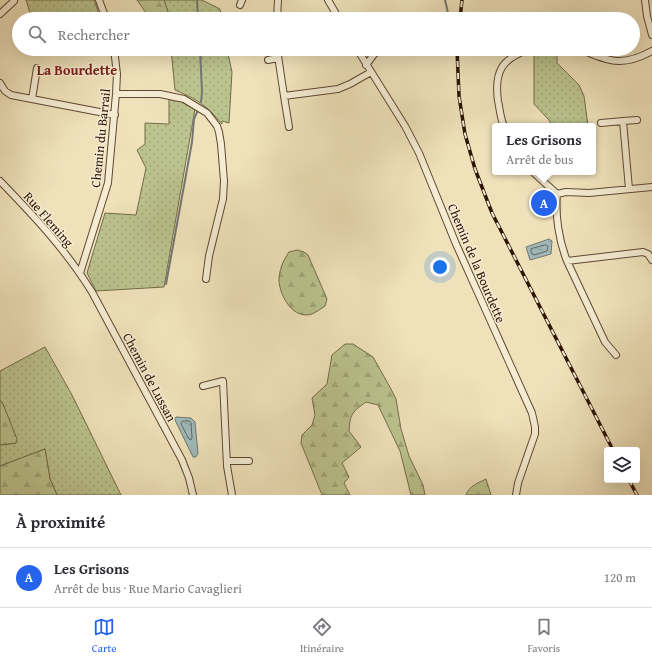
<!DOCTYPE html>
<html lang="fr">
<head>
<meta charset="utf-8">
<style>
  body { margin:0; font-family:"Gentium Book Plus",serif; background:#f2f2f3; color:#2b2b33 }
  .controls { position:absolute; right:12px; bottom:12px; display:grid; overflow:hidden; border-radius:4px; box-shadow:0 4px 16px #0002 }
  .controls button { width:36px; height:36px; display:grid; place-items:center; padding:0; border:0; border-bottom:1px solid #e1e1e2; background:#fff; color:#2b2b33; font:20px sans-serif }
  .you { position:absolute; left:440px; top:267px; width:14px; height:14px; margin:-10px; border:3px solid #fff; border-radius:50%; background:#1a73e8; box-shadow:0 0 0 6px #1a73e833 }
  .badge { display:grid; place-items:center; width:26px; height:26px; border-radius:50%; background:#2563eb; color:#fff; font-size:13px; font-weight:700 }
  .pin { position:absolute; translate:-50% -50%; border:2px solid #fff; box-shadow:0 1px 4px #0006 }
  .popup { position:absolute; left:492px; top:123px; width:104px; height:52px; box-sizing:border-box; display:grid; place-content:center; border-radius:4px; background:#fff; filter:drop-shadow(0 1px 3px #0005); font-size:13px; white-space:nowrap; color:#7c7c81 }
  .popup b { font-size:15px; color:#2b2b33 }
  .popup::after { content:''; position:absolute; left:50%; top:100%; margin-left:-8px; border:8px solid transparent; border-top-color:#fff }
  .list { margin:0; padding:0; list-style:none }
  h2 { display:flex; justify-content:space-between; align-items:center; height:52px; margin:0; padding:0 16px; font-size:17px }
  h2 small { font-size:13px; font-weight:400; color:#7c7c81 }
  .list li { display:grid; grid-template-columns:26px 1fr auto; gap:12px; align-items:center; box-sizing:border-box; height:60px; padding:0 16px; border-top:1px solid #e1e1e2 }
  .list b { display:block; font-size:15px; white-space:nowrap }
  .list p { margin:0; font-size:13px; white-space:nowrap; color:#7c7c81 }
  .list em { font-size:13px; font-style:normal; color:#7c7c81 }
  .icon { flex:none; width:22px; height:22px; fill:none; stroke:currentColor; stroke-width:2; stroke-linecap:round; stroke-linejoin:round }
  .map { position:relative; flex:none; width:652px; height:495px; overflow:hidden }
  .search { position:absolute; background:#fff; box-shadow:0 4px 16px #0002; left:12px; right:12px; top:12px; height:44px; display:flex; align-items:center; gap:10px; box-sizing:border-box; padding:0 14px; border-radius:22px; color:#7c7c81; font-size:15px }
  .sheet { height:112px; background:#fff }
  nav { display:flex; justify-content:space-around; align-items:center; box-sizing:border-box; height:56px; border-top:1px solid #e1e1e2; background:#fff; font-size:11px; color:#7c7c81 }
  nav a { display:grid; justify-items:center; gap:2px }
  nav .on { color:#2563eb }
  .map>svg:first-child { display:block }
</style>
</head>
<body>
<div class="map">
<svg width="652" height="495" viewBox="0 0 652 495">
  <defs>
    <pattern id="grass-dots" width="8" height="8" patternUnits="userSpaceOnUse"><rect width="8" height="8" fill="#bbc38e"/><path d="M2 2h.1M6 6h.1" fill="none" stroke="#a1a779" stroke-width="1.8" stroke-linecap="round"/></pattern>
    <pattern id="forest-firs" width="22" height="20" patternUnits="userSpaceOnUse"><rect width="22" height="20" fill="#bbc38e"/><path d="M5 1l3.5 6h-7zM16 11l3.5 6h-7z" fill="#a1a779"/></pattern>
    <pattern id="water-ripples" width="26" height="14" patternUnits="userSpaceOnUse"><rect width="26" height="14" fill="#a0babc"/><path d="M2 4q2-2 4 0t4 0M15 11q2-2 4 0t4 0" fill="none" stroke="#8a9fa0"/></pattern>
  </defs>
  <rect width="100%" height="100%" fill="#efe2bb"/>
  <filter id="stains"><feTurbulence type="fractalNoise" baseFrequency=".005" numOctaves="4"/><feColorMatrix values="0 0 0 0 .2 0 0 0 0 .09 0 0 0 0 .02 0 0 0 .5 -.17"/></filter>
  <radialGradient id="worn" r=".72"><stop offset=".6" stop-color="#630" stop-opacity="0"/><stop offset="1" stop-color="#630" stop-opacity=".3"/></radialGradient>
  <path fill="url(#grass-dots)" stroke="#746c49" d="M26,0H94L99,14L85,19H32Z
    M164,0H202L220,9L222,19H169L168,12Z
    M171,49H227L232,72L229,123L222,121V124C205,104 198,100 175,90Z
    M557,51V63L579,85L584,96L588,126H552L549,120L534,104V54Z
    M169,98L176,99L195,109L164,287L96,291L87,273L105,213L136,215L146,168L137,150L145,144V123L169,124Z
    M45,347L72,395L121,495H57L50,479L45,449L0,466V445L16,443L3,404L0,400V371Z"/>
  <path fill="url(#forest-firs)" stroke="#746c49" d="M137,0H164L168,12L169,19H148L146,13Z
    M297,250L304,252L308,255L327,299L325,306C321,309 316,312 312,314C293,320 280,296 279,281C279,270 283,261 289,252Z
    M345,344H353L373,357L391,389L396,399L401,429L409,456L423,485L425,495H411L400,451L378,405L366,402C352,412 350,414 349,431L361,447L342,463L349,477L344,483L350,495H322L301,443L302,435L312,425L315,415L312,398L327,384L332,355Z
    M0,400L3,404L17,439L16,443L0,445Z
    M45,449L50,479L57,495H0V466Z
    M486,479L491,495H466C469,486 478,483 486,479Z"/>
  <path fill="url(#water-ripples)" stroke="#727872" d="M549,239L552,241L551,254L530,260L526,247Z
    M176,417L191,418L195,422L198,453L196,457H193L175,420V418Z"/>
  <g fill="none" stroke-linecap="round" stroke-linejoin="round">
    <path stroke="#666760" stroke-width="1" d="M546,245L548,246L547,251L534,255L532,254L531,251V249Z
      M183,421H189L191,423L192,438L191,440L189,439L181,424Z"/>
    <path stroke="#727872" stroke-width="2" d="M197,0L198,19
      M445,0L449,17
      M200,49L202,92L201,102
      M166,284L192,142L194,119L198,110"/>
    <defs>
      <path id="street" d="M99,0L106,19
        M328,0L339,19
        M645,0L647,16L652,35
        M240,5L242,0
        M0,14L14,1
        M277,19L278,0
        M404,19L405,17
        M277,49L284,96L338,89L350,84L371,72
        M357,49L405,126L419,153L456,244L532,413L535,427V434L518,483L516,495
        M580,49C609,62 623,67 652,51
        M268,60L278,58
        M366,65L378,49
        M0,83L5,91L11,95L115,115
        M116,94H160L184,99L207,113L217,126L219,132L221,144L224,181L223,199L209,256L206,279
        M284,96L289,127
        M32,99L37,68
        M601,123L623,121
        M504,126C500,118 500,109 498,101C494,71 502,58 531,49
        M533,172L557,194
        M0,181C34,216 66,250 92,292L182,460L189,478L193,495
        M629,189L623,121L637,120
        M557,194C555,215 559,241 567,261L643,252L648,254L652,260
        M557,194L566,192L589,193L652,187
        M567,261L605,342L616,355
        M80,273L108,183L116,94L117,74L114,49
        M203,386L223,381L227,466L232,495
        M227,461H249"/>
    </defs>
    <use href="#street" stroke="#5e4832" stroke-width="8"/>
    <use href="#street" stroke="#f5ecd3" stroke-width="6"/>
    <defs>
      <path id="rail" d="M460,19L462,0
        M457,49L459,96L465,134L475,169L492,213L613,450
        M629,480L637,495"/>
    </defs>
    <use href="#rail" stroke="#2d1404" stroke-width="3.5"/>
    <use href="#rail" stroke="#f5ecd3" stroke-width="2" stroke-dasharray="6" stroke-linecap="butt"/>
  </g>
  <g text-anchor="middle" stroke-width="3" stroke-linejoin="round" paint-order="stroke">
    <g font-size="13" fill="#2d1404" stroke="#f5ecd3">
      <text transform="translate(100 138) rotate(-84)" y="5">Chemin du Barrail</text>
      <text transform="translate(49 219) rotate(49)" y="5">Rue Fleming</text>
      <text transform="translate(477 263) rotate(67)" y="5">Chemin de la Bourdette</text>
      <text transform="translate(150 377) rotate(62)" y="5">Chemin de Lussan</text>
    </g>
    <g font-size="14" font-weight="bold" fill="#7a1f14" stroke="#f5ecd3">
      <text x="77" y="75">La Bourdette</text>
    </g>
  </g>
  <rect width="100%" height="100%" filter="url(#stains)"/>
  <rect width="100%" height="100%" fill="url(#worn)"/>
</svg>
<div class="controls">
<button><svg class="icon" aria-label="layers" viewBox="0 0 24 24"><path d="M12 4l9 5-9 5-9-5zM3 14l9 5 9-5"/></svg></button>
</div>
<div class="you"></div>
<div class="pin badge" style="left:544px;top:203px">A</div>
<div class="popup"><b>Les Grisons</b>Arrêt de bus</div>
<div class="search"><svg class="icon" aria-label="search" viewBox="0 0 24 24"><circle cx="10" cy="10" r="6"/><path d="M15 15l6 6"/></svg>Rechercher</div>
</div>
<section class="sheet">
<h2>À proximité<small></small></h2>
<ul class="list">
<li><span class="badge">A</span><div><b>Les Grisons</b><p>Arrêt de bus · Rue Mario Cavaglieri</p></div><em>120 m</em></li>
</ul>
</section>
<nav>
<a class="on"><svg class="icon" aria-label="map" viewBox="0 0 24 24"><path d="M3 6l6-2 6 2 6-2v14l-6 2-6-2-6 2zM9 4v14M15 6v14"/></svg>Carte</a>
<a><svg class="icon" aria-label="directions" viewBox="0 0 24 24"><path d="M12 3l9 9-9 9-9-9zM9 14v-3h6M13 9l2 2-2 2"/></svg>Itinéraire</a>
<a><svg class="icon" aria-label="saved" viewBox="0 0 24 24"><path d="M7 4h10v16l-5-4-5 4z"/></svg>Favoris</a>
</nav>
</body>
</html>
